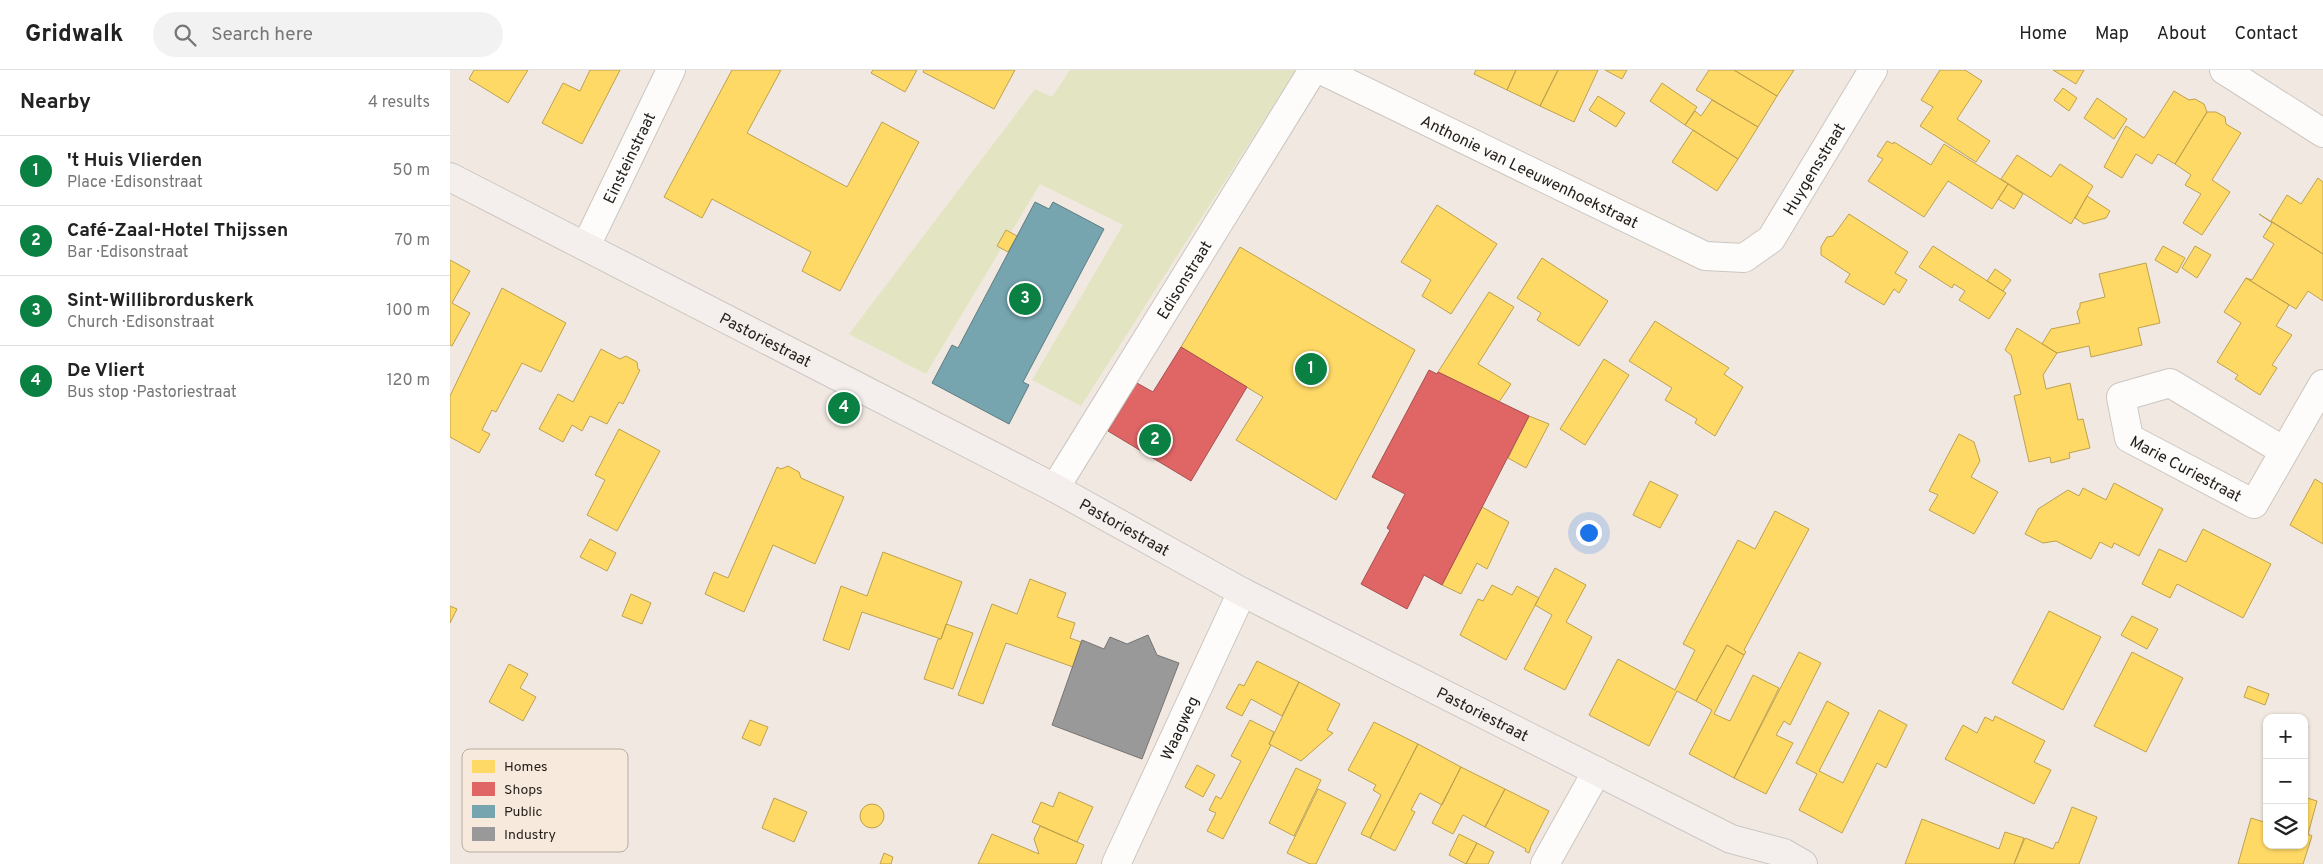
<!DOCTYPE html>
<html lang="en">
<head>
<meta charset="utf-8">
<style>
  body { margin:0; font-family:Overpass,sans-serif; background:#f2f2f2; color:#222 }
  .controls { position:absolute; right:15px; bottom:15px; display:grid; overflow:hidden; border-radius:10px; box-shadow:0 1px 4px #0004 }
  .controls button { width:45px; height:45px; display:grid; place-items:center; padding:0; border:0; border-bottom:1px solid #e0e0e0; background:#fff; color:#222; font:25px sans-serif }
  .you { position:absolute; left:1138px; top:462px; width:18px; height:18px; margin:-12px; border:4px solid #fff; border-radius:50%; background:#1a73e8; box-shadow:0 0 0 8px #1a73e833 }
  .badge { display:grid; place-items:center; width:32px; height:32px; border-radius:50%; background:#0b8043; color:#fff; font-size:16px; font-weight:700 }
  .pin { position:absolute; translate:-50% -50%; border:2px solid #fff; box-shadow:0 1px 5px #0006 }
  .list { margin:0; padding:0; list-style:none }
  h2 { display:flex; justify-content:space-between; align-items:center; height:65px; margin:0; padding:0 20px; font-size:21px }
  h2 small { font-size:16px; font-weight:400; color:#767676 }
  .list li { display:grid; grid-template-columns:32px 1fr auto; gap:15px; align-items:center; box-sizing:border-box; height:70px; padding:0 20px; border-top:1px solid #e0e0e0 }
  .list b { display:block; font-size:19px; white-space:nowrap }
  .list p { margin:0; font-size:16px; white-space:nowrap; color:#767676 }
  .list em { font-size:16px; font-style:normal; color:#767676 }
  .icon { flex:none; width:28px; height:28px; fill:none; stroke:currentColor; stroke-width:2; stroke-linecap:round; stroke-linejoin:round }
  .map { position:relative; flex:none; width:1873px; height:794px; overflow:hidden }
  header { display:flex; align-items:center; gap:30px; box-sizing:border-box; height:70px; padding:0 25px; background:#fff; border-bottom:1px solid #e0e0e0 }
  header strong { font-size:24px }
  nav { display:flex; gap:28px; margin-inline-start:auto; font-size:18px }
  .search { width:350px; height:45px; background:#f2f2f2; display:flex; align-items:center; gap:12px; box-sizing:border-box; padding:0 18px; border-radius:28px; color:#767676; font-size:19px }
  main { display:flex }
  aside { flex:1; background:#fff }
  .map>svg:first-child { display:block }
</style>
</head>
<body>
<header>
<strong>Gridwalk</strong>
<div class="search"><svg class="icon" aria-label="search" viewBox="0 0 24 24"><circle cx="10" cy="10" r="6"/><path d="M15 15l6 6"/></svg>Search here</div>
<nav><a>Home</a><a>Map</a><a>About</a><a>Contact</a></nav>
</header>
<main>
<aside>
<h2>Nearby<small>4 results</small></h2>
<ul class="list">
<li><span class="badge">1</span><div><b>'t Huis Vlierden</b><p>Place · Edisonstraat</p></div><em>50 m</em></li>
<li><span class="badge">2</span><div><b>Café-Zaal-Hotel Thijssen</b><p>Bar · Edisonstraat</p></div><em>70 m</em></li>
<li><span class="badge">3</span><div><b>Sint-Willibrorduskerk</b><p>Church · Edisonstraat</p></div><em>100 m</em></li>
<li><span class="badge">4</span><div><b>De Vliert</b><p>Bus stop · Pastoriestraat</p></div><em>120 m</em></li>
</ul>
</aside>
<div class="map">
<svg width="1873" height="794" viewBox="0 0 1873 794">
  <rect width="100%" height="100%" fill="#f1e9e1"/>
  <path fill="#e3e4c1" d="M620,0H846L631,336L582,310L673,155L590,114L476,304L399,264L585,19L602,27Z"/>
  <path fill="#ffd966" stroke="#bda14f" d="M24,0H78L58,33L19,9Z
    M140,0H170L132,74L92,53L113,13L130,21Z
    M282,0H331L297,63L397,117L432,52L469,72L390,221L352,201L361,182L262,129L252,148L214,127Z
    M423,0H467L455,22L421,3Z
    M474,0H565L544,39L473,2Z
    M1026,0H1066L1057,20L1024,4Z
    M1066,0H1108L1090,36L1057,20Z
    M1108,0H1148L1124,52L1090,36Z
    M1155,0H1177L1172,9Z
    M1259,0H1284L1327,26L1308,57L1246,20Z
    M1284,0H1344L1327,26Z
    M1490,0H1515L1532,11L1507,49L1540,71L1526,92L1470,56L1483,37L1471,30Z
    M1603,0H1634L1626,14Z
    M1212,13L1247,37L1235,55L1200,31Z
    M1613,18L1627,28L1619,41L1604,30Z
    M1724,21L1739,30L1745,29L1754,34L1757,42L1725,94L1708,84L1702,94L1686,84L1672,108L1654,97L1676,56L1694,68Z
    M1148,26L1175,43L1166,57L1139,40Z
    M1647,28L1677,49L1664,69L1634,48Z
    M1262,30L1308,57L1288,89L1235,55L1245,41L1251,46Z
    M1757,42H1766L1775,47L1776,54L1791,63L1762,110L1780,122L1752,165L1733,153L1751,124L1735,115L1741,105L1725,94Z
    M1243,60L1288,89L1267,121L1222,92Z
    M1437,71L1443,74L1444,72L1481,95L1494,74L1558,114L1542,139L1498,111L1474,147L1418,111L1433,89L1427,86Z
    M1567,85L1601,107L1610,94L1643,116L1621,154L1551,109Z
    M1868,108L1873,112V184L1821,151L1837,125L1851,134Z
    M1558,114L1573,124L1564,139L1548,129Z
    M1637,126L1660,141L1656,148L1634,154L1625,148Z
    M987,135L1047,174L1001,244L972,226L981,210L951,192Z
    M1399,144L1458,182L1445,203L1457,210L1449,223L1444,219L1434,235L1395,212L1400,204L1371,185V177L1377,167L1383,166Z
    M1809,144L1873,184V231L1858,221L1846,239L1796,208L1802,210L1824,174L1813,167L1822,153Z
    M556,160L567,166L558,182L547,176Z
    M1483,176L1556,223L1539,249L1509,230L1515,221L1504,214L1502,218L1469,197Z
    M1713,176L1735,188L1727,203L1705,190Z
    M1745,176L1761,185L1747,208L1732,198Z
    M790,177L965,280L886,430L786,370L813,327L731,277Z
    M1092,188L1158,231L1129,276L1087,250L1091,243L1067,228Z
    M0,190L20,201L2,233L20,243L2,276L0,275Z
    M1696,193L1710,253L1688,258L1692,275L1641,287L1639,276L1607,283L1592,274L1601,259L1630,253L1627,242L1630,237V233L1655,227L1649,204Z
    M1545,199L1561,210L1553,221L1537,211Z
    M1796,208L1839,235L1826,256L1842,265L1822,295L1827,298L1810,325L1785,309L1788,305L1767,292L1791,253L1774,242Z
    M52,218L116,253L91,302L72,293L46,342L42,340L32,360L40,364L29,383L0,367V326Z
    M1039,222L1064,237L1028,294L1061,314L1049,332L988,302Z
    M1205,251L1279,298L1274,304L1293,317L1265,366L1245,353L1247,349L1215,330L1222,318L1179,291Z
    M1567,258L1607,283L1593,305L1596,319L1620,313L1628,350L1633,349L1640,378L1619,383L1620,388L1601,393L1600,387L1579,392L1564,326L1571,324L1561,285L1555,280Z
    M151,279L170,289L176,286L187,292L188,299L190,300L173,334L169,332L157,354L140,346L132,361L122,355L113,372L89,359L108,324L123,332Z
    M1154,289L1179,305L1135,375L1110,359Z
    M1079,346L1099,354L1076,398L1058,388Z
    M169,359L210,381L167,461L137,445L155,410L145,405Z
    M1509,364L1524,372L1530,391L1521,407L1548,422L1524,464L1479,440L1488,425L1479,421Z
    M338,396L349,402L351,408L394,427L365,494L323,475L294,542L255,524L264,502L278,508L327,397L331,399Z
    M1865,409L1873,414V474L1840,455Z
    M1200,411L1228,425L1210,458L1183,445Z
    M1664,413L1713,439L1689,486L1664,473L1662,478L1650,472L1641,489L1606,471L1593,473L1575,464L1588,439L1618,420L1629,426L1633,418L1656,430Z
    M1032,437L1059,452L1037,499L1027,493L1011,524L992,515Z
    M1325,441L1359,459L1294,580L1296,582L1294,585L1277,575L1246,631L1227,621L1199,676L1139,645L1168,589L1225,620L1245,580L1233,574L1288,470L1305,479Z
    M1753,459L1821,494L1793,548L1727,514L1720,528L1692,514L1709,479L1736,492Z
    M140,469L166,483L157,501L130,487Z
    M433,482L512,512L491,569L412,542L399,580L373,570L391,516L417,526Z
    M1105,498L1136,515L1116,552L1142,567L1115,620L1074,599L1102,545L1085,535Z
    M580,509L616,523L607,547L625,553L620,568L631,572L623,597L556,573L533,634L508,625L542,534L567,544Z
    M1042,515L1062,525L1067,516L1089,528L1056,590L1010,565L1028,529L1033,531Z
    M181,524L201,533L192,554L172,546Z
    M0,536L7,539L0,553Z
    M1599,541L1651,567L1613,640L1562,613Z
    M1682,546L1708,559L1697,579L1671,565Z
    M496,554L523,563L503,619L474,609L488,569H491Z
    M1277,575L1294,585L1264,644L1280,651L1303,605L1329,618L1284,708L1239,684L1262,640L1246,631Z
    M1349,582L1371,593L1340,655L1334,651L1326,665L1343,673L1316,724L1284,708Z
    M1682,582L1733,608L1696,682L1644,656Z
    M807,591L849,612L832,646L801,629L792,646L776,638L789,614L794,616Z
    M59,594L78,604L70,618L86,627L73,651L39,632Z
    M849,612L890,634L877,660L883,663L851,691L819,674Z
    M1798,616L1819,624L1815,635L1794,627Z
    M1377,631L1399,643L1369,701L1393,713L1429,640L1457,655L1436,698L1427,693L1392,763L1349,740L1367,704L1346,693Z
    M1545,646L1595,671L1584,692L1601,700L1584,734L1495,689L1513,655L1527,663L1535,647L1543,651Z
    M300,650L318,657L310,676L292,668Z
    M800,650L824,662L819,674L821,675L773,769L757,761L766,743L759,740L766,726L771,729L791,691L781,686Z
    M924,652L968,674L920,768L911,764L931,725L923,720L926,715L898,700Z
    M968,674L1011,697L992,735L970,723L961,740L965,742L945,781L920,768Z
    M747,695L765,705L753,727L735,717Z
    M1011,697L1055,719L1035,757L1013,745L1003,764L982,753Z
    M846,698L871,710L844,766L819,753Z
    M868,719L896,733L866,794H860L837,783Z
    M1055,719L1099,741L1081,776L1079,783L1075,781L1076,779L1035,757Z
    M609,722L643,737L627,772L582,752L591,732L603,737Z
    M1854,727L1867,731L1858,764L1862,766L1853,794H1788L1801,748L1817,753V775H1854Z
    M324,728L357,742L344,772L312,758Z
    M410 746a12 12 0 1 1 24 0a12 12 0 1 1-24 0Z
    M1622,737L1647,747L1629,794H1564L1575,768L1603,779L1606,772L1608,773Z
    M1472,749L1549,779L1555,762L1574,768L1564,794H1455Z
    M590,756L634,775L626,794H528L542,764L589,784L584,769Z
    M1009,764L1027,773L1016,794L999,785Z
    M1027,773L1044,782L1038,794H1016Z
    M434,783L443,787L441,794H430Z"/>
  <path fill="#e06666" stroke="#a7504f" d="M731,277L797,317L741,411L658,361L687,313L703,322Z
    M979,300L987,304L988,302L1079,346L992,515L974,505L957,539L911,514L940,460L937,458L955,424L922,407Z"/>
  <path fill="#76a5af" stroke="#5d7c82" d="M585,132L599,139L603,132L654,159L573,312L579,315L559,354L482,313L502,275L508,278Z"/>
  <path fill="#999" stroke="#767473" d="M698,565L707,585L729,593L692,689L602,655L632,570L654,579L660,567L677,574Z"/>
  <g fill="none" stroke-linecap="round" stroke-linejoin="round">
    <defs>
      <g id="street">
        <path id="s1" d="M871,0L1255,186L1294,188L1321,169L1423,0"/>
        <path d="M1774,0L1873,63"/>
        <path id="s2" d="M136,176L221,0"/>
        <path id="s3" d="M1834,381L1720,313L1671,327L1679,368L1804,434L1873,314"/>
        <path id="s4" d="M605,418L863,0"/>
        <path id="s5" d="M666,794L792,522"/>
        <path d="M1095,794L1147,701"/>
      </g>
      <g id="secondary">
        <path id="s6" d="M0,107L605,418L792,522L1281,769L1334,783L1353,794"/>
      </g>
    </defs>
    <use href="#street" stroke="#ccc6c0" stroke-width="30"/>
    <use href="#secondary" stroke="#ccc6c0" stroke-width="30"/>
    <use href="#street" stroke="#fdfcfa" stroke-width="28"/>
    <use href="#secondary" stroke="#f4efed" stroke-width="28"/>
  </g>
  <g text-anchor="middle" stroke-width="5" stroke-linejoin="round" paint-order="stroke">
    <g font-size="16" fill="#231e1a" stroke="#f7e9db">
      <text dy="6" stroke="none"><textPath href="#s2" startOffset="98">Einsteinstraat</textPath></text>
      <text dy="6" stroke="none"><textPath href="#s1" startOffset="581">Huygensstraat</textPath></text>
      <text dy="6" stroke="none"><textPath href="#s1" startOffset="232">Anthonie van Leeuwenhoekstraat</textPath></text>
      <text dy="6" stroke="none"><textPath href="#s4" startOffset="245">Edisonstraat</textPath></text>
      <text dy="6" stroke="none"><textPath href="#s6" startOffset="355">Pastoriestraat</textPath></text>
      <text dy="6" stroke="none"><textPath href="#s3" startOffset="290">Marie Curiestraat</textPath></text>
      <text dy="6" stroke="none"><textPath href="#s6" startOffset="760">Pastoriestraat</textPath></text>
      <text dy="6" stroke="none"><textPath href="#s6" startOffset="1164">Pastoriestraat</textPath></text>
      <text dy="6" stroke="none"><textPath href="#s5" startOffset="150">Waagweg</textPath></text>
    </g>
  </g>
  <rect x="12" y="679" width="166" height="103" rx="8" fill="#f7e9db" stroke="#b7aca1" stroke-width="1"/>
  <rect x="22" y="690" width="23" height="13" fill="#ffd966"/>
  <rect x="22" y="712" width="23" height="14" fill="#e06666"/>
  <rect x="22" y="735" width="23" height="13" fill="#76a5af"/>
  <rect x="22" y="757" width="23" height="14" fill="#999"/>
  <g font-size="14" fill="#231e1a">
    <text x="54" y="701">Homes</text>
    <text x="54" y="724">Shops</text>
    <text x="54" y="746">Public</text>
    <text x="54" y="769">Industry</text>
  </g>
</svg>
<div class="controls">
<button>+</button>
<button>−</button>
<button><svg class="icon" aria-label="layers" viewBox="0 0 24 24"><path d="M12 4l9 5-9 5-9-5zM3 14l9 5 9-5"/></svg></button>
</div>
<div class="you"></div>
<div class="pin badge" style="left:861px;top:299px">1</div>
<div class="pin badge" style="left:705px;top:370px">2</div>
<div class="pin badge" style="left:575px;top:229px">3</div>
<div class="pin badge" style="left:394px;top:338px">4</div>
</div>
</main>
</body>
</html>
